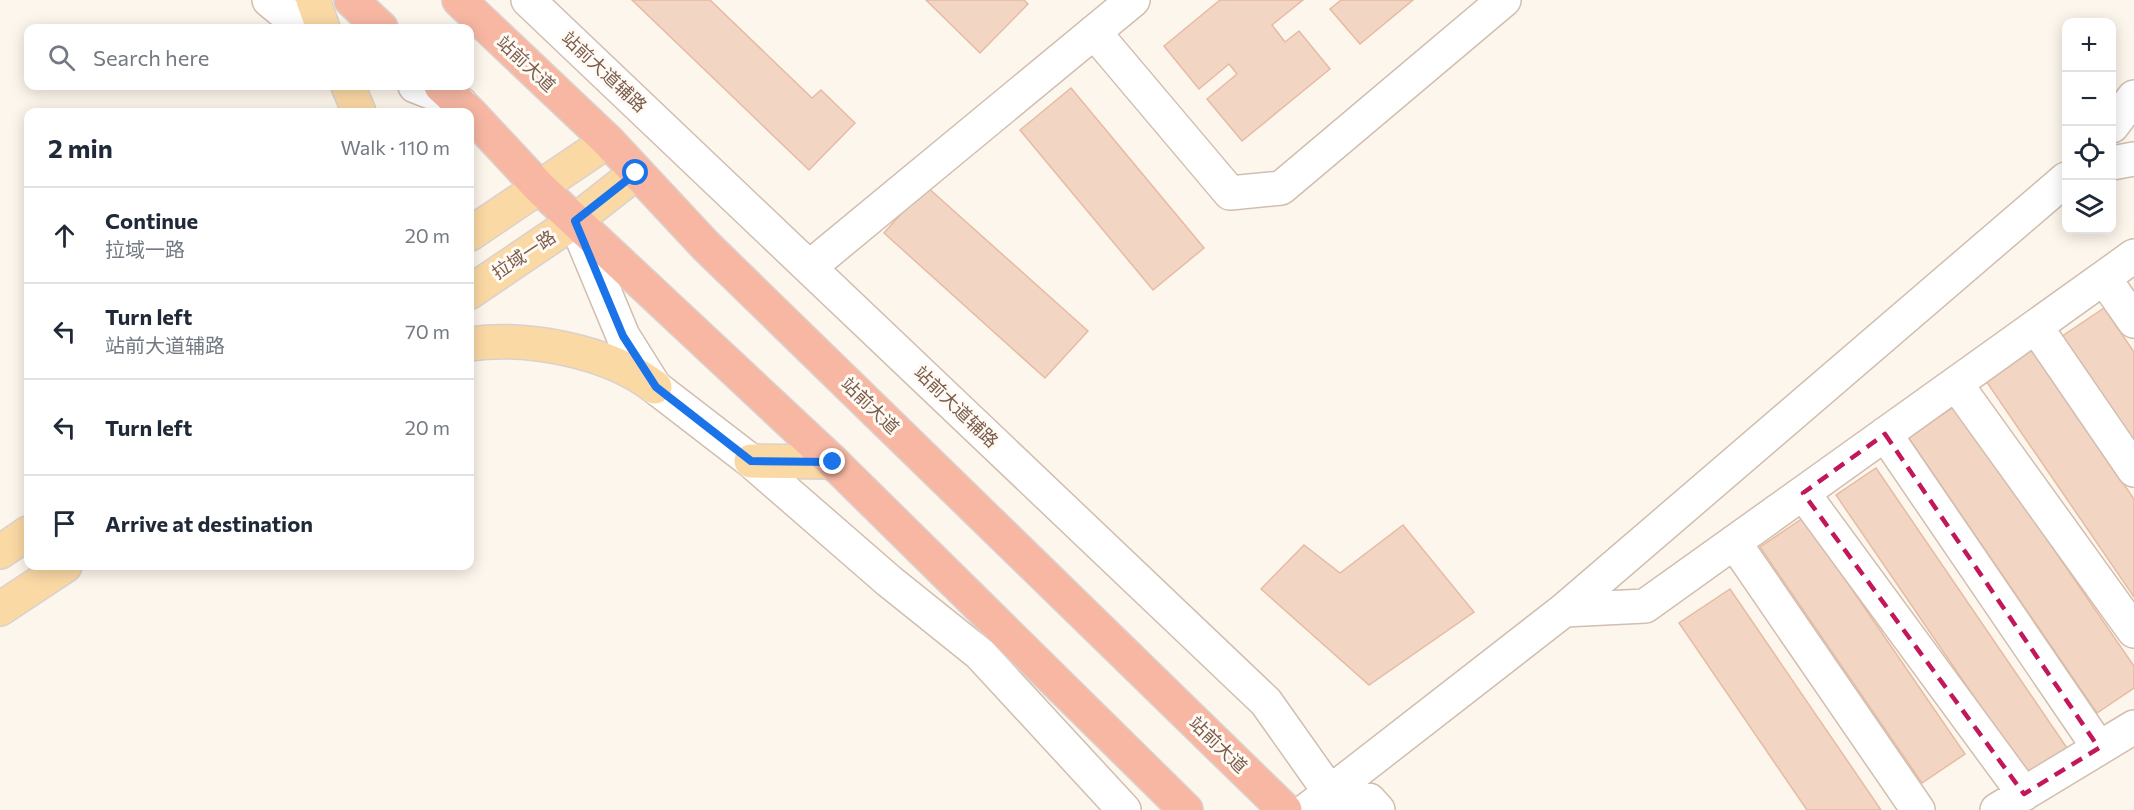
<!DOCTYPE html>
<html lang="en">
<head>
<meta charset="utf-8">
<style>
  body { margin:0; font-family:Commissioner,"Noto Sans SC",sans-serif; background:#f2f2f3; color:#1f2937 }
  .controls { position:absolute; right:18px; top:18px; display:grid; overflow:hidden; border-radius:12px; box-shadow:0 3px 15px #0003 }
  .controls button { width:54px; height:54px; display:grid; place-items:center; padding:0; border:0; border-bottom:2px solid #e0e1e3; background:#fff; color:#1f2937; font:30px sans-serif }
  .stop { position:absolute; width:18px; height:18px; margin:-14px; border:4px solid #1a73e8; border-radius:50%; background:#fff }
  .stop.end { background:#1a73e8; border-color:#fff; box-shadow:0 2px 6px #0008 }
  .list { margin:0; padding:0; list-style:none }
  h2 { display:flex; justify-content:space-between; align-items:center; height:78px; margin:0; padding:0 24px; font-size:26px }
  h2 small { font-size:20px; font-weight:400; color:#747a83 }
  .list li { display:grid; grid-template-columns:39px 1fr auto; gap:18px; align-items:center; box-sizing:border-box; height:96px; padding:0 24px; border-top:2px solid #e0e1e3 }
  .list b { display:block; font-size:22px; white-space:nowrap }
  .list p { margin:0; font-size:20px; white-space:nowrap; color:#747a83 }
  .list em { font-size:20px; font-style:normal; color:#747a83 }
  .icon { flex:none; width:33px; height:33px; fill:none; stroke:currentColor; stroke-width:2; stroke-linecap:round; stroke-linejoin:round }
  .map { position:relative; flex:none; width:2134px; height:810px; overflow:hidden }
  .search { position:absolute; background:#fff; box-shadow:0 3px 15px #0003; left:24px; top:24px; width:450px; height:66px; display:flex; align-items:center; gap:15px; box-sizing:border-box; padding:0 21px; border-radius:12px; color:#747a83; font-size:22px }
  .panel { position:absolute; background:#fff; box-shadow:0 3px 15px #0003; left:24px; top:108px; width:450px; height:462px; border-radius:12px }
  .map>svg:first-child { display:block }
</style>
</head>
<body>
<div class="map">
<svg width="2134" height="810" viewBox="0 0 2134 810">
  <rect width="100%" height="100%" fill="#fdf6ec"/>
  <path fill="#f3d5c3" stroke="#e6bba3" stroke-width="1.5" d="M632,0H710L812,98L821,90L855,123L809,170Z
    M926,0H1024L1028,4L980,53Z
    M1220,0H1303L1272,25L1285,42L1299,31L1330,69L1242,141L1207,99L1237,74L1229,64L1199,89L1164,46Z
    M1341,0H1413L1360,44L1330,9Z
    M1071,88L1204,248L1153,290L1020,130Z
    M926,186L1088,331L1045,378L884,233Z
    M2104,308L2134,352V445L2061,337Z
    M2032,350L2134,499V597L1986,381Z
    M1955,406L2134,666V688L2097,713L1908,437Z
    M1876,468L2067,748L2027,774L1836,495Z
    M1803,518L1965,754L1922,783L1760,547Z
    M1403,525L1474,612L1369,685L1261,589L1304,545L1340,573Z
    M1730,589L1881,810H1807L1679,623Z"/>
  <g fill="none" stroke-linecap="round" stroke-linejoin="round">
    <defs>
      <path id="minor" d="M269,0L303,28
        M528,0L1266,702L1329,791L1369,800L1378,810
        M1094,32L1230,193L1281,188L1504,0
        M415,86L461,104
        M2112,126L2134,97
        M2112,163L2134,159
        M575,221L623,336L655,387L751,461L889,581L980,654L1124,810
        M811,266L1133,0
        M2104,278L2134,321
        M2036,327L2134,470
        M1956,384L2134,631
        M1885,434L2099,748
        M1803,493L2024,794
        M1734,542L1918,810
        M1564,610L1645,606L2134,256
        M1307,810L1564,610L2066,179
        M1997,810L2134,727"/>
      <path id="major" d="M313,0L323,28
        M348,86L359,112
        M470,234L608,141
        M470,292L575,221L636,173
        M470,344C528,336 608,351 655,387
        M751,461L833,462
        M0,552L28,533
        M0,609L65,566"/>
      <path id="highway" d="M351,0L381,28
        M459,0L608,141L705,245L1285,810
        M441,86L469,112
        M470,113L539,187L833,462L1186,810"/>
    </defs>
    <use href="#minor" stroke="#d1beb0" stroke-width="36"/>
    <use href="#major" stroke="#dad1cd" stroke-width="36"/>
    <use href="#highway" stroke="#dad1cd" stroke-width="36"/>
    <use href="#minor" stroke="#fff" stroke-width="33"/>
    <use href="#major" stroke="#fbd9a5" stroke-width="33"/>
    <use href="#highway" stroke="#f7b7a3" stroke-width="33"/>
  </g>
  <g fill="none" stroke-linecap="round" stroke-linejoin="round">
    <path stroke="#1a73e8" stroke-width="8" d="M636,173L575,221L623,336L656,387L751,461L833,462"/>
  </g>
  <path fill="none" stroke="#c2185b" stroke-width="4.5" stroke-dasharray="12 8" stroke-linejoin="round" d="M1885,434L2099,748L2024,794L1803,493Z"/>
  <g text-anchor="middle" stroke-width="6" stroke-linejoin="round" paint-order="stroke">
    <g font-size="18" fill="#7a5c4d" stroke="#fffaf3">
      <text transform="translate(526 64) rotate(43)" y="6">站前大道</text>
      <text transform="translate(604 72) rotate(43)" y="6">站前大道辅路</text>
      <text transform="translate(524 255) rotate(-34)" y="6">拉域一路</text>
      <text transform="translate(870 406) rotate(44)" y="6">站前大道</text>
      <text transform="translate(956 407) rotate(44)" y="6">站前大道辅路</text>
      <text transform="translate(1218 745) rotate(44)" y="6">站前大道</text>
    </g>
  </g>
</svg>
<div class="controls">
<button>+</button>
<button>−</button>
<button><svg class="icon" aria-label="locate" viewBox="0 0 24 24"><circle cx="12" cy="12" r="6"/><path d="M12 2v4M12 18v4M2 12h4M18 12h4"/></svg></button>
<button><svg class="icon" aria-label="layers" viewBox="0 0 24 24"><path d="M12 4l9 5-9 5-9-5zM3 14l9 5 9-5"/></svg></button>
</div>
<div class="stop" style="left:636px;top:173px"></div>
<div class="stop end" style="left:833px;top:462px"></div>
<div class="search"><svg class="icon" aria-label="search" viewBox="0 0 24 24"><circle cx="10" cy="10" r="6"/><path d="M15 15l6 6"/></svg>Search here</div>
<section class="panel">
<h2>2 min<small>Walk · 110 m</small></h2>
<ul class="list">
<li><svg class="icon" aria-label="ahead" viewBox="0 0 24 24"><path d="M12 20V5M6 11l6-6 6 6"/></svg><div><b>Continue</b><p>拉域一路</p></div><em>20 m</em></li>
<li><svg class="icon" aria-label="left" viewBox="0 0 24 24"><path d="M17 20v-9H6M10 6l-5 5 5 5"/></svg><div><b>Turn left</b><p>站前大道辅路</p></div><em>70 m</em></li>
<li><svg class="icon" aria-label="left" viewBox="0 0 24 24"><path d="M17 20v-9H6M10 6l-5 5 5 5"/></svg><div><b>Turn left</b></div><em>20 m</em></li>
<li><svg class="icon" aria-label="arrive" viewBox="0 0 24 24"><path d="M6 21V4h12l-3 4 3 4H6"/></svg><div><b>Arrive at destination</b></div></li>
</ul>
</section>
</div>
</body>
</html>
